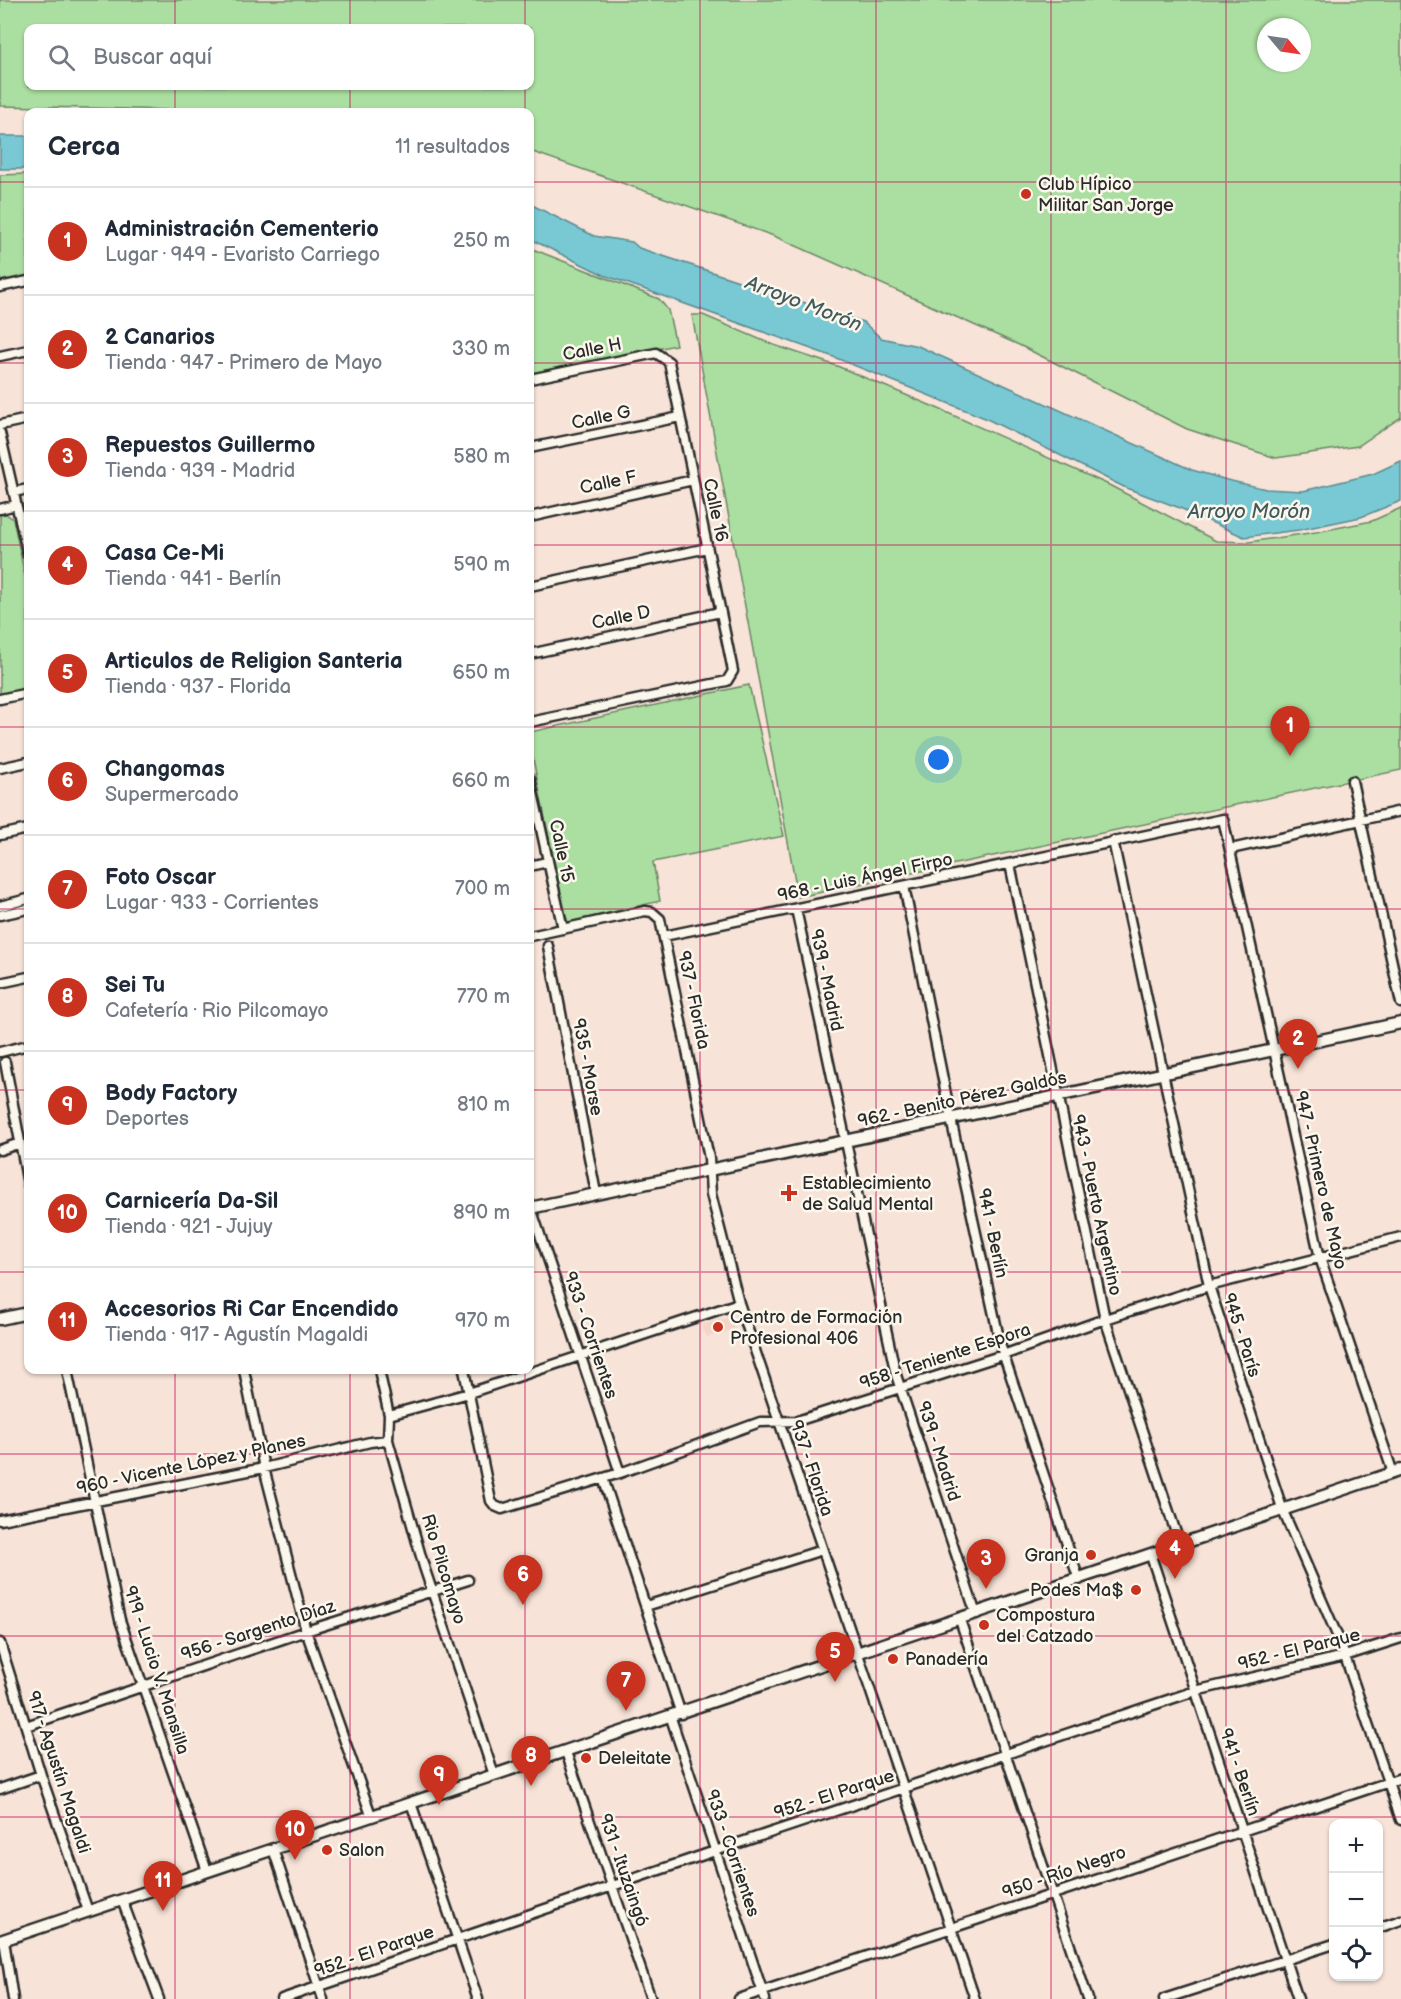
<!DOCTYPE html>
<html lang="es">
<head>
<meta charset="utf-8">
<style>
  body { margin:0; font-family:"Balsamiq Sans",sans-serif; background:#f6f6f7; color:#1f2937 }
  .controls { position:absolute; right:18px; bottom:18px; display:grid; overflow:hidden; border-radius:12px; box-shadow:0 2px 4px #0004 }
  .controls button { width:54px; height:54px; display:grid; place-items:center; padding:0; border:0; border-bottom:2px solid #e0e1e3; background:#fff; color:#1f2937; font:30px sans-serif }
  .compass { position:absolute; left:1257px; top:18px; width:54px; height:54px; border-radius:50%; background:#fff; box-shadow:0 2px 4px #0004; rotate:119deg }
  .you { position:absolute; left:939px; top:760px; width:21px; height:21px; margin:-15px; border:4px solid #fff; border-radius:50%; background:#1a73e8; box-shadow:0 0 0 9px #1a73e833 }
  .badge { display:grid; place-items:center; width:39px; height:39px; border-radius:50%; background:#c8321e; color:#fff; font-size:20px; font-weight:700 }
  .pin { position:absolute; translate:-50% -50px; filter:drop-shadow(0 2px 3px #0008) }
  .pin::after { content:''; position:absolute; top:32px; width:21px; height:18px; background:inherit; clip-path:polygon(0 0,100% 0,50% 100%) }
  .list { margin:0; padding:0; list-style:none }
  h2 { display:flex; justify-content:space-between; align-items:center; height:78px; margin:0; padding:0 24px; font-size:26px }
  h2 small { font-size:20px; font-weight:400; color:#747a83 }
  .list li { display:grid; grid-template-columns:39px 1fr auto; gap:18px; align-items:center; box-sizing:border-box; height:108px; padding:0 24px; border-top:2px solid #e0e1e3 }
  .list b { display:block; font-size:22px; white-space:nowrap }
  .list p { margin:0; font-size:20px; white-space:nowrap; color:#747a83 }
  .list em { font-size:20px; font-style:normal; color:#747a83 }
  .icon { flex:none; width:33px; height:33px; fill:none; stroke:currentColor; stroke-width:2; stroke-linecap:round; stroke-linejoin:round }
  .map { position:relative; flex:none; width:1401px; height:1999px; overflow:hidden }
  .search { position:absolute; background:#fff; box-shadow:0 2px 4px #0004; left:24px; top:24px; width:510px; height:66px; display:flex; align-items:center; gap:15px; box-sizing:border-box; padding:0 21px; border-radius:12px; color:#747a83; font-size:22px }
  .panel { position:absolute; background:#fff; box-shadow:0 2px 4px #0004; left:24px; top:108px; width:510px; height:1266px; border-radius:12px }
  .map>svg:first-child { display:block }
</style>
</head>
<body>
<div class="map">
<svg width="1401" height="1999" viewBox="0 0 1401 1999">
  <rect width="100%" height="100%" fill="#f7e3d7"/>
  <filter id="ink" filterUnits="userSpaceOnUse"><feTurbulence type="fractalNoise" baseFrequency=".0167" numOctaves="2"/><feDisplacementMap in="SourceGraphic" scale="12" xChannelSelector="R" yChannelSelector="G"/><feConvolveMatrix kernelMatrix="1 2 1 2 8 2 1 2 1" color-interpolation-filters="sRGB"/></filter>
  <g filter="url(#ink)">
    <path fill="#f4d5c8" d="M731,1317L735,1329L707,1337L701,1325Z"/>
    <path fill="#abdfa1" stroke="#6b8566" stroke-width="1.5" fill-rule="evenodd" d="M0,0H1401V417L1358,446L1276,458L1187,429L1019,345L774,236L530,151V112H267L0,106ZM1266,27H1302V63H1266ZM530,28V86H28V28Z
      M28,174V275L0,281V175Z
      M530,248L659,299L668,310L676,345L530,375Z
      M692,315H703L771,344L837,366L939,409L1109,485L1216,541L1249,542L1316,532L1372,521L1401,508V770L798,897Z
      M6,514L13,519L28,590V688L0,694V515Z
      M749,685L784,836L653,862L660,901L566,923L530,744V732Z"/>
    <path fill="#79c9d4" stroke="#5a8a90" stroke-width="1.5" d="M0,136H28V169H0Z
      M530,204L594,236L632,242L639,248L863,322L881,338L918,346L1192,470L1227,480L1266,489L1303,491L1373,474L1401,461V501L1361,517L1299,530L1244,537L1180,508L1126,488L985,418L831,356L604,275L530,239Z"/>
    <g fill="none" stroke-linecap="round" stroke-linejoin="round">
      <defs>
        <path id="minor" d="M0,287L28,281
          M0,356L28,350
          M530,379L656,353L669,362L733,671L727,681L530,722
          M0,425L28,419
          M0,433L28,555
          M530,448L680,417
          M14,492L28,489
          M0,509L16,505
          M530,517L693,480
          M530,586L707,548
          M530,654L720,612
          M0,699L28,693
          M0,768L28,762
          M530,779L563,929
          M1352,781L1401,1003
          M0,835L28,829
          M1113,841L1209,1286L1283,1511L1340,1642L1401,1820
          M1231,849L1401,811
          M1010,864L1105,1319L1180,1545
          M530,866L547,862
          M904,886L951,1119L1001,1347L1079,1580
          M0,906L28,899
          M796,909L896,1375L976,1614
          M0,915L28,909
          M530,936L645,911L652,912L660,919L709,1158L711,1194L739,1303L975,1999
          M664,936L1223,819L1320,1258L1393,1473
          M548,946L596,1193
          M0,983L28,977
          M0,1052L28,1045
          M5,1062L28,1184
          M0,1150L20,1143
          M531,1208L620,1473
          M67,1370L120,1620L207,1871
          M244,1370L264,1468L306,1631L371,1815
          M379,1370L389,1415L388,1440L424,1567L494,1775
          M464,1370L491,1501L495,1506L502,1509L620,1473L760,1422L797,1421L1003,1355L1105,1319L1209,1286L1401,1237
          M389,1415L469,1393L739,1303
          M603,1478L681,1714
          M0,1520L264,1468L370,1442L388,1440
          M1151,1556L1298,1999
          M646,1606L822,1550
          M960,1620L1088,1999
          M0,1643L41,1775L88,1911
          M671,1718L765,1999
          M26,1726L306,1631L468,1580
          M566,1752L651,1999
          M0,1789L41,1775
          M411,1803L478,1999
          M273,1849L323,1999
          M122,1900L159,1999
          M1378,1928L1401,1920
          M4,1940L13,1999
          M282,1999L715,1851L1195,1691L1345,1656L1401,1638
          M739,1999L1401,1778
          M1164,1999L1334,1944"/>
        <path id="secondary" d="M530,1208L1401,1023
          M0,1319L28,1313
          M0,1941L1401,1470"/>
      </defs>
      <use href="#minor" stroke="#2b2b2b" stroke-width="13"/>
      <use href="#secondary" stroke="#2b2b2b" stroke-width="15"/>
      <use href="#minor" stroke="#fbf7ec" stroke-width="8"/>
      <use href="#secondary" stroke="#fbf7ec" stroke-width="10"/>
    </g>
  </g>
  <path fill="none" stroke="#c2185b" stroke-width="1.5" stroke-opacity="0.55" d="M175,0V28M350,0V28M525,0V28M700,0V1999M876,0V1999M1051,0V1999M1226,0V1999M175,86V112M350,86V112M525,86V112M0,182H28M530,182H1401M0,363H28M530,363H1401M0,545H28M530,545H1401M0,727H28M530,727H1401M0,909H28M530,909H1401M0,1090H28M530,1090H1401M0,1272H28M530,1272H1401M175,1370V1999M350,1370V1999M525,1370V1999M0,1454H1401M0,1636H1401M0,1817H1401"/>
  <g fill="#c8321e" stroke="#fbf7ec" stroke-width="2">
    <circle cx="1026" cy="194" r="6"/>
    <path d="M786 1184h6v6h6v6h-6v6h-6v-6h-6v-6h6z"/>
    <circle cx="718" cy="1327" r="6"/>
    <circle cx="1091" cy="1555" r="6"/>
    <circle cx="1136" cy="1590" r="6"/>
    <circle cx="984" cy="1625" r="6"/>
    <circle cx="893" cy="1659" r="6"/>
    <circle cx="586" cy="1758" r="6"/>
    <circle cx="327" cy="1850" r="6"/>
  </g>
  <g text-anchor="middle" stroke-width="5" stroke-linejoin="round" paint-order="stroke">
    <g font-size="18" fill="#2b2b2b" stroke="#fbf7ec" text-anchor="start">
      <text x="1038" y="190">Club Hípico<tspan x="1038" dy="21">Militar San Jorge</tspan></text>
      <text x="802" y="1189">Establecimiento<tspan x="802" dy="21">de Salud Mental</tspan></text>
      <text x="730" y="1323">Centro de Formación<tspan x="730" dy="21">Profesional 406</tspan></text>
      <text x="1079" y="1561" text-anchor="end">Granja</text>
      <text x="1124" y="1596" text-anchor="end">Podes Ma$</text>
      <text x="996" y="1621">Compostura<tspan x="996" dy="21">del Catzado</tspan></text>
      <text x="905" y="1665">Panadería</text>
      <text x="598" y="1764">Deleitate</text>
      <text x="339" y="1856">Salon</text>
    </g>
    <g font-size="18" fill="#2b2b2b" stroke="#fbf7ec">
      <text transform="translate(592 349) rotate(-11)" y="6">Calle H</text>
      <text transform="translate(601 417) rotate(-12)" y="6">Calle G</text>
      <text transform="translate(608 482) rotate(-12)" y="6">Calle F</text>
      <text transform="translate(716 510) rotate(78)" y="6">Calle 16</text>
      <text transform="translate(621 617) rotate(-12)" y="6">Calle D</text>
      <text transform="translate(562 851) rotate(78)" y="6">Calle 15</text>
      <text transform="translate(865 877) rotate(-12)" y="6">968 - Luis Ángel Firpo</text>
      <text transform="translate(827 980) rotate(78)" y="6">939 - Madrid</text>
      <text transform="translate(694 1000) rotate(78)" y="6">937 - Florida</text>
      <text transform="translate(588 1067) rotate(79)" y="6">935 - Morse</text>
      <text transform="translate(962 1099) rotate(-12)" y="6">962 - Benito Pérez Galdós</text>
      <text transform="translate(1321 1180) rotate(77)" y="6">947 - Primero de Mayo</text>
      <text transform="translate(1097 1205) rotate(78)" y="6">943 - Puerto Argentino</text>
      <text transform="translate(993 1233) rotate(78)" y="6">941 - Berlín</text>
      <text transform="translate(591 1335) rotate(71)" y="6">933 - Corrientes</text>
      <text transform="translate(1242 1335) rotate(72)" y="6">945 - París</text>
      <text transform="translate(945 1356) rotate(-18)" y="6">958 - Teniente Espora</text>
      <text transform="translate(939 1451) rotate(72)" y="6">939 - Madrid</text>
      <text transform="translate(191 1464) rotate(-12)" y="6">960 - Vicente López y Planes</text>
      <text transform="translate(812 1468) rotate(71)" y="6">937 - Florida</text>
      <text transform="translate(444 1569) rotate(73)" y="6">Rio Pilcomayo</text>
      <text transform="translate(258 1630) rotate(-18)" y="6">956 - Sargento Díaz</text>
      <text transform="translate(1299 1649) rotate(-14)" y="6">952 - El Parque</text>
      <text transform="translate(157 1670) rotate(72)" y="6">919 - Lucio V. Mansilla</text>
      <text transform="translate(59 1772) rotate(72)" y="6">917 - Agustín Magaldi</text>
      <text transform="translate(1240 1772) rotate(71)" y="6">941 - Berlín</text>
      <text transform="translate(834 1794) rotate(-18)" y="6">952 - El Parque</text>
      <text transform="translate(733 1853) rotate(71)" y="6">933 - Corrientes</text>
      <text transform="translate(624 1870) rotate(71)" y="6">931 - Ituzaingó</text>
      <text transform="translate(1064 1872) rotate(-19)" y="6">950 - Río Negro</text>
      <text transform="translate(374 1951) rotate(-19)" y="6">952 - El Parque</text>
    </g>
    <g font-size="20" font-style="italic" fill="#425a5e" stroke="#fbf7ec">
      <text transform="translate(804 303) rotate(21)" y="7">Arroyo Morón</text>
      <text x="1249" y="518">Arroyo Morón</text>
    </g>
  </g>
</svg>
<div class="controls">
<button>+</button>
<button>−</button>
<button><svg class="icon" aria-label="locate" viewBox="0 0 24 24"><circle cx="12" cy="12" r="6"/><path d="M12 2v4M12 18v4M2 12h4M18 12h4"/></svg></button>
</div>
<svg class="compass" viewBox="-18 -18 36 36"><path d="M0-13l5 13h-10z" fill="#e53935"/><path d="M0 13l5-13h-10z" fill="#747a83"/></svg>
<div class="you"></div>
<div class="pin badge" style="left:1290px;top:756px">1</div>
<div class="pin badge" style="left:1298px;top:1069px">2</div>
<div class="pin badge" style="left:986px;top:1589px">3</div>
<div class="pin badge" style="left:1175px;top:1579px">4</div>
<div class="pin badge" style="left:835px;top:1682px">5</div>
<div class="pin badge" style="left:523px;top:1605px">6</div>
<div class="pin badge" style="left:626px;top:1711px">7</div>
<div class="pin badge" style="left:531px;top:1786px">8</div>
<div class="pin badge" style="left:439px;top:1805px">9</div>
<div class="pin badge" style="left:295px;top:1860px">10</div>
<div class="pin badge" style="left:163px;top:1911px">11</div>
<div class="search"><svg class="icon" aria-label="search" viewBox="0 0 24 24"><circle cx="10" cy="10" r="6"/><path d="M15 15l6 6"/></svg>Buscar aquí</div>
<section class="panel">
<h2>Cerca<small>11 resultados</small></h2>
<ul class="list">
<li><span class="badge">1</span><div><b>Administración Cementerio</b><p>Lugar · 949 - Evaristo Carriego</p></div><em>250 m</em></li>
<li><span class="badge">2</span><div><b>2 Canarios</b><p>Tienda · 947 - Primero de Mayo</p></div><em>330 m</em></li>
<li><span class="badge">3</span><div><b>Repuestos Guillermo</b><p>Tienda · 939 - Madrid</p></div><em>580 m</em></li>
<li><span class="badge">4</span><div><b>Casa Ce-Mi</b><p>Tienda · 941 - Berlín</p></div><em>590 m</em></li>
<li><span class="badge">5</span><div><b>Articulos de Religion Santeria</b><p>Tienda · 937 - Florida</p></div><em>650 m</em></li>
<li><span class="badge">6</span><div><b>Changomas</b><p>Supermercado</p></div><em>660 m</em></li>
<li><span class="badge">7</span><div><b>Foto Oscar</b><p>Lugar · 933 - Corrientes</p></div><em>700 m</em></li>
<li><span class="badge">8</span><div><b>Sei Tu</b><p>Cafetería · Rio Pilcomayo</p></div><em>770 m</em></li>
<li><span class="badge">9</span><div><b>Body Factory</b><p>Deportes</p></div><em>810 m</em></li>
<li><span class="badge">10</span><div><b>Carnicería Da-Sil</b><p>Tienda · 921 - Jujuy</p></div><em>890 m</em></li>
<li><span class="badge">11</span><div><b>Accesorios Ri Car Encendido</b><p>Tienda · 917 - Agustín Magaldi</p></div><em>970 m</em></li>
</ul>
</section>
</div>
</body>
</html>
